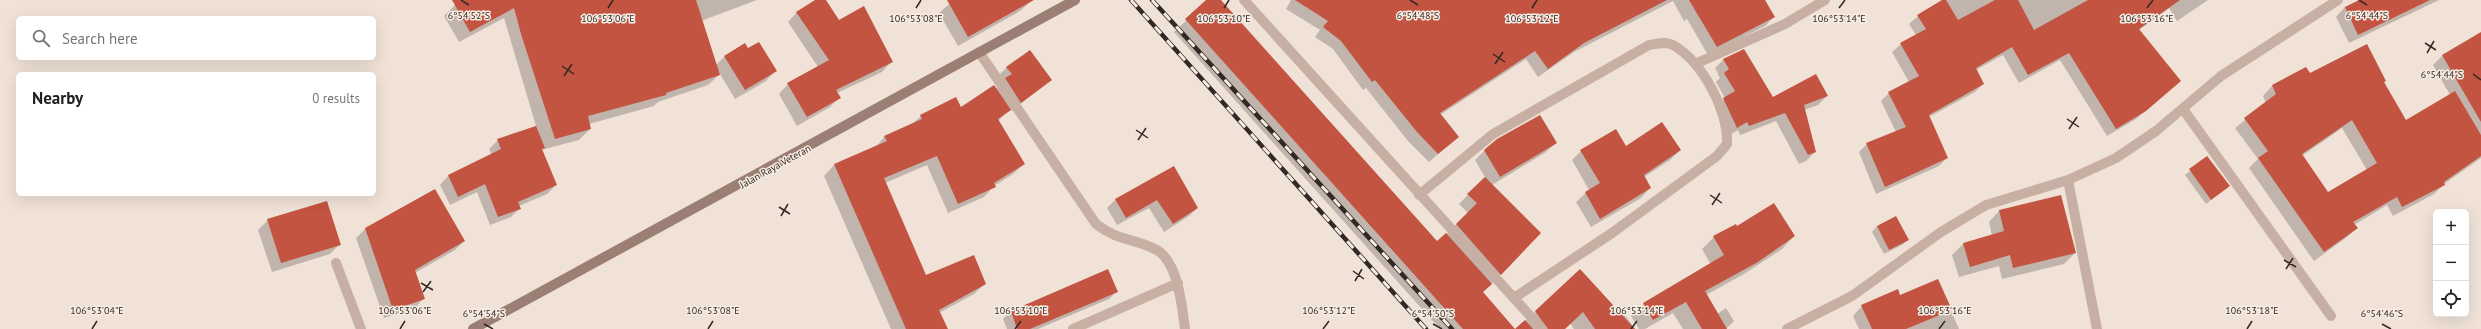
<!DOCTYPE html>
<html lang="en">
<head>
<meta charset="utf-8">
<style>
  body { margin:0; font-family:"PT Sans",sans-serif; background:#f6f6f6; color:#202124 }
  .controls { position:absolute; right:12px; bottom:12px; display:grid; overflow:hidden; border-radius:6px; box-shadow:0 4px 16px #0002 }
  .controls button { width:36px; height:36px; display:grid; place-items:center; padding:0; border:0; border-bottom:1px solid #e0e0e0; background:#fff; color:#202124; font:20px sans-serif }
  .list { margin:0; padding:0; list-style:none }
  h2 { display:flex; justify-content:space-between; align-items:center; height:52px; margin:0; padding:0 16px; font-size:17px }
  h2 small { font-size:13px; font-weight:400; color:#757577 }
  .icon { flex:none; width:22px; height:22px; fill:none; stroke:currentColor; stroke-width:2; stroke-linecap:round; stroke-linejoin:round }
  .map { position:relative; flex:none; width:2481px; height:329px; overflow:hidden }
  .search { position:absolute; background:#fff; box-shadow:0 4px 16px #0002; left:16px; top:16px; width:360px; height:44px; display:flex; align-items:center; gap:10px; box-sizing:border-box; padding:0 14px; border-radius:6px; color:#757577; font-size:15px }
  .panel { position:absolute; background:#fff; box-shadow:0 4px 16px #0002; left:16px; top:72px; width:360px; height:124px; border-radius:6px }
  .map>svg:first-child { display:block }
</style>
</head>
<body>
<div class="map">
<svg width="2481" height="329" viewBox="0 0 2481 329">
  <rect width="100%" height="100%" fill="#f0e2d7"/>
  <path fill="#0003" fill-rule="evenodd" d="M456,0H757L701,21L716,65L724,57L745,44L748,50L775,71L766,81L735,99L720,74L708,85L658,102L654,106L589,124L590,129L579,140L541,150L556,185L547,194L519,206L520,208L511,217L490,225L477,192L450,205L440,185L448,176L492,155L489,149L498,140L536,126L504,18L459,42L444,16L455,5Z
    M817,0H824L838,21L891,62L882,72L837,93L839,98L830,107L797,126L779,94L788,84L818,67L788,22L797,12Z
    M954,0H1029L1030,2L1020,11L958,46L939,13Z
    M1208,0H1219L1437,243L1468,213L1459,204L1485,177L1475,160L1484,151L1497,140L1556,143L1546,152L1492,185L1520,255L1482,293L1514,329H1440L1174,32Z
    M1291,0H1764L1774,17L1765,26L1708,55L1687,19L1684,21L1673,1L1574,52L1538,77L1526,59L1440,115L1458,137L1429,162L1408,141L1366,88L1363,90L1333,49L1315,37L1320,30L1286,9Z
    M1944,0H2208L2177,21L2169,8L2139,30L2180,81L2136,119L2107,136L2060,60L2019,83L2003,55L1976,70L1983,84L1975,92L1929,117L1947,158L1939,166L1876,194L1859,152L1867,144L1896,132L1881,101L1889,93L1909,82L1892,52L1901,44L1916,35L1909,24L1918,16Z
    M2361,0H2439L2349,43L2336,17L2345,7Z
    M2478,35L2481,41V158L2444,184L2434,194L2393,216L2387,205L2354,225L2357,228L2347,237L2314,261L2249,168L2258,159L2235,128L2266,103L2263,96L2272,86L2305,68L2309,75L2383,83L2405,121L2450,95L2433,65L2442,56ZM2342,128L2367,170L2327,193L2302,156Z
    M1724,59L1773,99L1827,96L1818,105L1804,110L1815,152L1806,161L1799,164L1776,121L1740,135L1738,130L1728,136L1715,108L1725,98L1716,82L1720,78L1715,68Z
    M1007,67L1051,80L1011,111L1010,109L998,121L1024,164L1013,174L994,186L984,197L948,213L927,165L885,183L925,276L985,284L974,294L939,313L947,329H891L824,176L834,165L875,148L885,136L912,124L921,116L960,108L995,89L1002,83L997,77Z
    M1626,147L1680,150L1670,160L1644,177L1650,188L1641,198L1591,227L1576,202L1589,190L1572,160L1581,151Z
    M2207,158L2228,186L2206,204L2185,175Z
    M1174,167L1197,208L1189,216L1164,232L1149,208L1117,225L1107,208L1115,200Z
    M434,190L464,241L455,250L415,273L423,299L415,308L384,318L356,238L365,229Z
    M2000,210L2075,253L2064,264L2002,279L1999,266L1959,277L1952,255L1963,244L1992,236L1989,222Z
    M268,220L340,244L330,254L272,272L258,230Z
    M1877,226L1908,240L1902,245L1884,254L1872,232Z
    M1737,227L1794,236L1782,249L1744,274L1706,295L1717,314L1726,308L1734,321L1726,329H1683L1673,313L1645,329H1639L1631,316L1644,304L1711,265L1702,249L1714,237Z
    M1580,270L1618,312L1621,310L1635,329H1574L1570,323L1564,329H1517Z
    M1937,280L1959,329H1859L1853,316L1862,306L1900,296Z
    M1117,291L1109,299L1038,329H1007L1003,319L1011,311Z"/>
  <path fill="#c35441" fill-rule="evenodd" d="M452,0H696L720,75L666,93V95L588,116L591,129L555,139L521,34L514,8L470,32Z
    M815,0H826L839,20L864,6L893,62L836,90L841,98L807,117L787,83L829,60L796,12Z
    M947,0H1034L968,37Z
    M1206,0H1221L1437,241L1446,233L1492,284L1483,292L1515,329L1525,320L1533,329H1463L1185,19Z
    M1295,0H1667L1584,43L1548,69L1535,51L1440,113L1459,137L1438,154L1417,132L1375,80L1372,82L1341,41L1323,27L1328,21Z
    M1689,0H1765L1775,17L1717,47Z
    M1942,0H1946L1958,20L1995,0H2018L2034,30L2088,0H2180L2139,29L2181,81L2146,111L2116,129L2069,53L2028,75L2012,47L1976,68L1984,84L1929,115L1948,158L1885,187L1866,143L1906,127L1888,92L1919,76L1900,43L1926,29L1917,15Z
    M2359,0H2430L2358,35L2345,7Z
    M2481,32V122L2442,55Z
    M759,42L777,71L745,90L724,56L745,43L748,48Z
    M2367,44L2386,81L2384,82L2406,120L2455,91L2481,135V156L2444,182L2445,185L2402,207L2397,197L2353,222L2358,228L2324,252L2258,158L2268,151L2244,118L2276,94L2272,85L2306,67L2310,73ZM2352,120L2377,163L2328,192L2302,154Z
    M1744,49L1773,97L1816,74L1828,96L1804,105L1816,152L1808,155L1785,113L1749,126L1747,122L1737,128L1723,98L1735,91L1724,73L1729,69L1723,59Z
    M1030,50L1052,80L1021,103L1005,78L1012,74L1006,67Z
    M994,85L1011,110L998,119L1025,164L994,183L996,187L958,204L937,156L884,178L926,275L974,255L986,284L939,310L948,329H906L834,164L887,141L884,136L922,119L920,115L956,97L961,107Z
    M1540,115L1557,143L1500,177L1484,150L1497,139Z
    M1662,122L1681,150L1644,175L1651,188L1600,219L1585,192L1600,183L1580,150L1616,129L1626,146Z
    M536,126L545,148L542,149L557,185L518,202L521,209L498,217L485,184L458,197L448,175L501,149L497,139Z
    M2207,156L2230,186L2211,200L2189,169Z
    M1174,166L1198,208L1173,224L1157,200L1126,218L1115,199Z
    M1485,177L1541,233L1501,275L1456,224L1477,203L1467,194Z
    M435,189L465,241L415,270L425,299L393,310L365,228Z
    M2061,195L2076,253L2013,268L2010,255L1970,267L1963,243L2004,231L1999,210Z
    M327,201L341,245L281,263L267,219Z
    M1774,203L1795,236L1758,262L1705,291L1727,329H1702L1686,302L1653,320L1643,303L1724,255L1713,236L1736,224L1737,226Z
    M1896,216L1909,240L1889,250L1877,226Z
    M1108,269L1118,292L1030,329H1017L1011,311Z
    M1580,269L1635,329H1595L1583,312L1565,329H1548L1535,311Z
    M1938,279L1952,310L1906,329H1872L1861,305L1898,289L1900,295Z"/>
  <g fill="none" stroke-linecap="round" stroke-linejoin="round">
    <path stroke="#c7b0a3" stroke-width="10" d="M1244,0L1542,329
      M979,52L1096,224C1118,241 1133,238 1155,249C1178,260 1182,306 1185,329
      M1695,64L1785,24L1825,0
      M2183,109L2331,316
      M2068,180L2097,329
      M1419,195L1493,134L1649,45C1657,44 1666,41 1673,45C1703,62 1728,111 1727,144L1717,156L1612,233L1514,298
      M336,263L361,329
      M1073,329L1178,283
      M1787,329L1852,296L1941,232L1986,205L2068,180L2116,158L2156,131L2221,76L2338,0"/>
    <path stroke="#9b7f75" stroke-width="10" d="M473,329L1075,0"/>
    <defs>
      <path id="rail" d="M1131,0L1426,329
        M1152,0L1452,329"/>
    </defs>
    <use href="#rail" stroke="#322825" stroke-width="4.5"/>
    <use href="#rail" stroke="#f8ece2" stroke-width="3" stroke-dasharray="9" stroke-linecap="butt"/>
  </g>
  <path fill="none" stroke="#322825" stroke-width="1.5" d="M461,0L469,5M1410,0L1418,5M2359,0L2367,5M608,8L613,0M916,8L921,0M1224,8L1229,0M1532,8L1537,0M1839,8L1845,0M2147,8L2153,0M2425,43L2436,50M2427,53L2434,41M1493,54L1505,62M1495,64L1503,52M562,66L574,74M2473,74L2481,80M564,76L572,64M2067,119L2079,127M2069,129L2077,117M1136,130L1148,138M1138,140L1146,128M1710,195L1722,203M1712,205L1720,193M779,207L790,214M781,216L788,204M2284,260L2296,267M2286,269L2293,258M1353,271L1364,279M1355,281L1362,269M421,283L433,290M423,292L431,281M484,324L493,329M1433,324L1442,329M2382,324L2391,329M92,329L97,321M400,329L405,321M708,329L713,321M1015,329L1021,321M1323,329L1329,321M1631,329L1637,321M1939,329L1945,321M2247,329L2252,321"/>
  <g text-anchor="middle" stroke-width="3" stroke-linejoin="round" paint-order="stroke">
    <g font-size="10" fill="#322825" stroke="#f8ece2">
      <text transform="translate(775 166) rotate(-29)" y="4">Jalan Raya Veteran</text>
    </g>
  </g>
  <g font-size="10" text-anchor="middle" fill="#322825" stroke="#f8ece2" stroke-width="3" stroke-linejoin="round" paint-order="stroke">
    <text x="2367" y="19">6°54'44"S</text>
    <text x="1418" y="19">6°54'48"S</text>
    <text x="469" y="19">6°54'52"S</text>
    <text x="608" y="22">106°53'06"E</text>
    <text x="1839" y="22">106°53'14"E</text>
    <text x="2147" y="22">106°53'16"E</text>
    <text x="916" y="22">106°53'08"E</text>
    <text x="1224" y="22">106°53'10"E</text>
    <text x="1532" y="22">106°53'12"E</text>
    <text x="2442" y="78">6°54'44"S</text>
    <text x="97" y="314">106°53'04"E</text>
    <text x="405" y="314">106°53'06"E</text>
    <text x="713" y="314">106°53'08"E</text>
    <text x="1021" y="314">106°53'10"E</text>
    <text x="1329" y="314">106°53'12"E</text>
    <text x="1637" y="314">106°53'14"E</text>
    <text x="1945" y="314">106°53'16"E</text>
    <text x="2252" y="314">106°53'18"E</text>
    <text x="484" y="317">6°54'54"S</text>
    <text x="1433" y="317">6°54'50"S</text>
    <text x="2382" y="317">6°54'46"S</text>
  </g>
</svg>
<div class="controls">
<button>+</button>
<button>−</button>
<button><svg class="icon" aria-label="locate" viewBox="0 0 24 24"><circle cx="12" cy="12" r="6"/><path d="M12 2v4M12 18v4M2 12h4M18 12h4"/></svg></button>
</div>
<div class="search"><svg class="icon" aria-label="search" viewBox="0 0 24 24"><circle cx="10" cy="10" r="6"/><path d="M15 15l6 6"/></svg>Search here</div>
<section class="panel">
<h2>Nearby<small>0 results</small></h2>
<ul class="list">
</ul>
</section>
</div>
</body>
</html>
